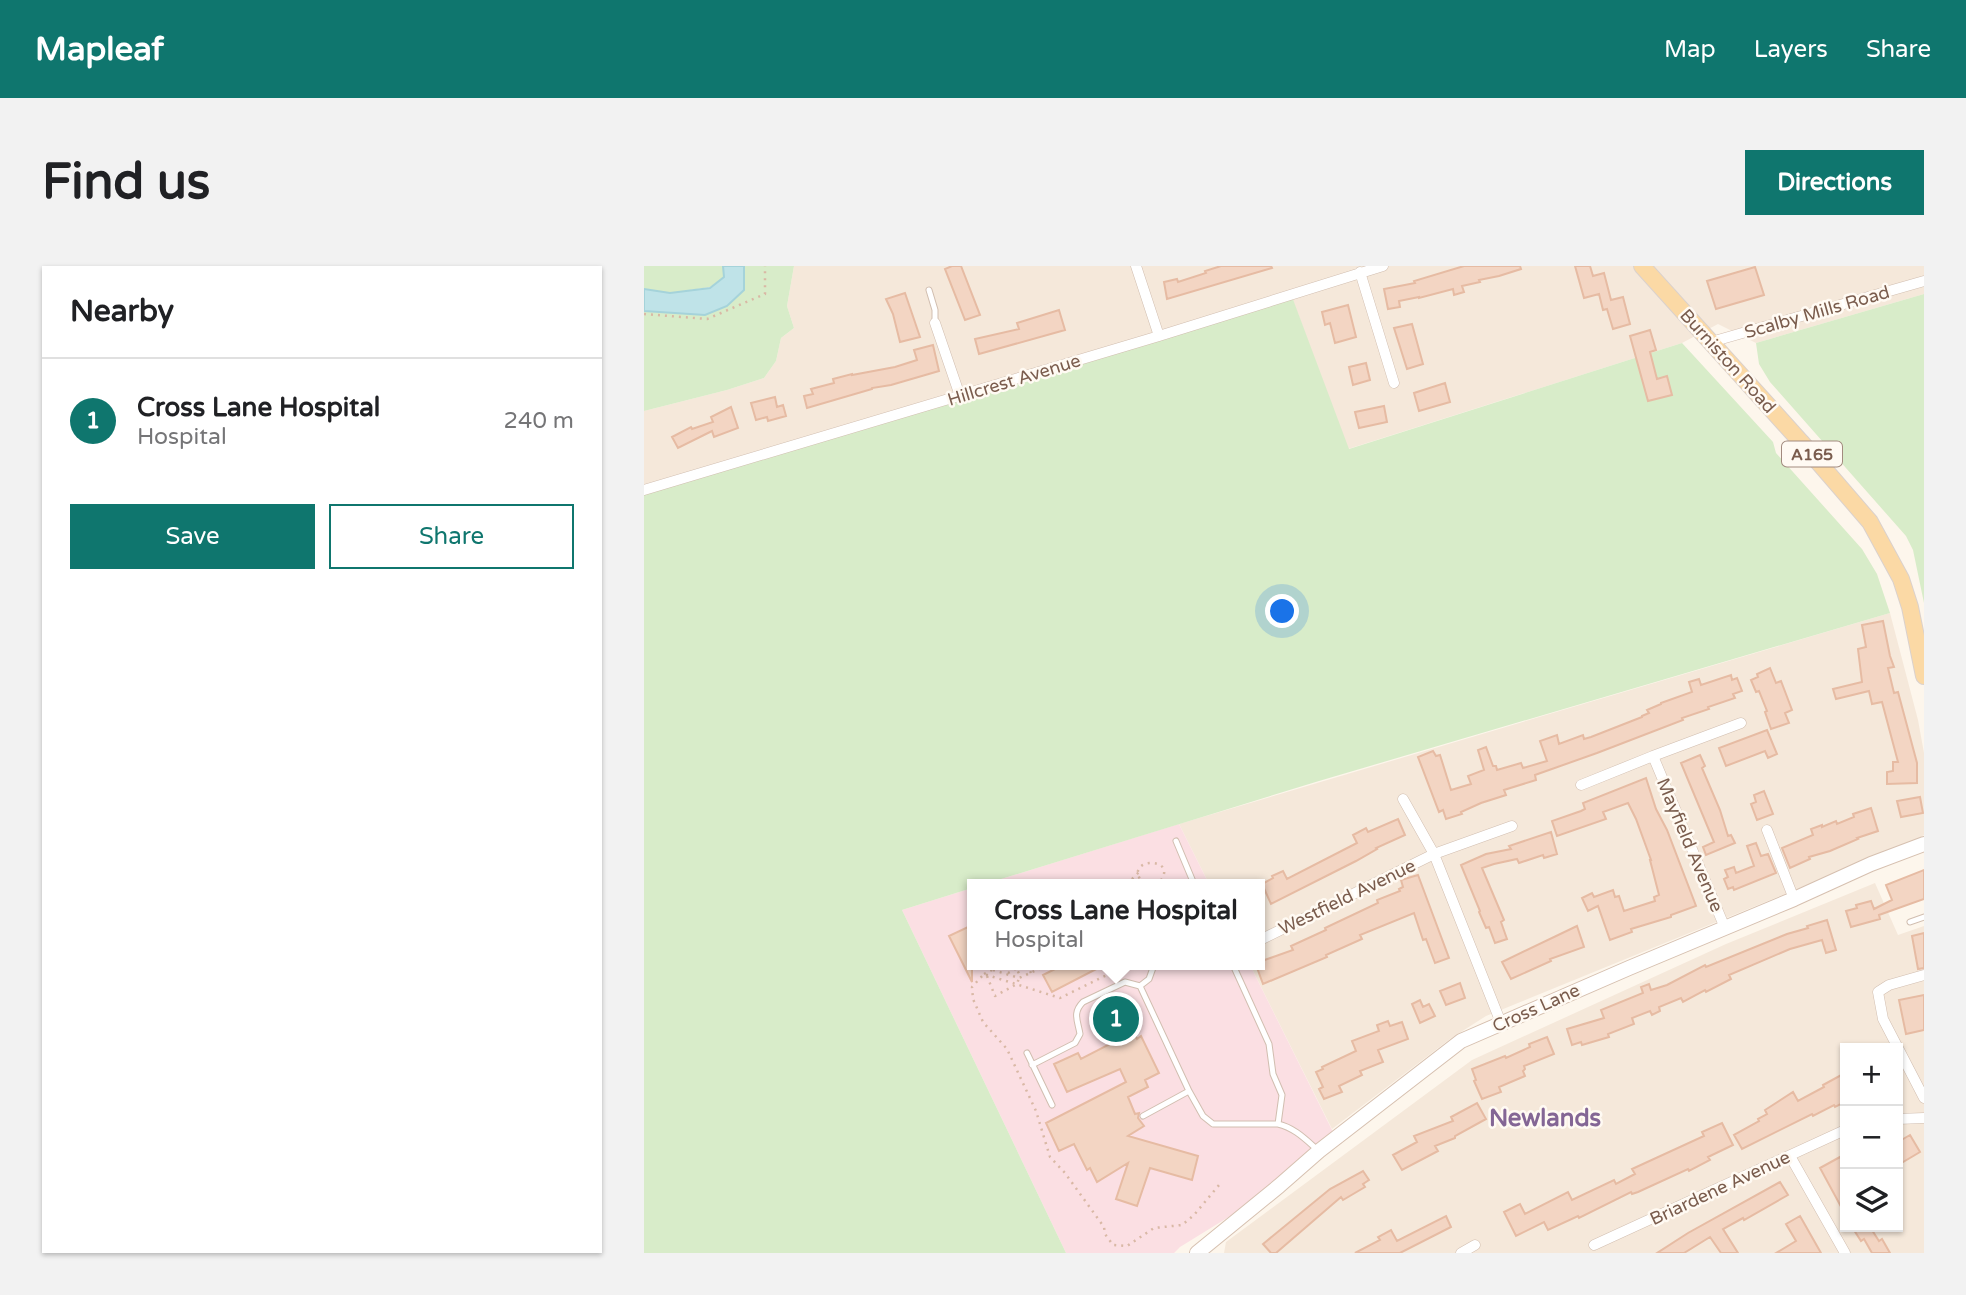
<!DOCTYPE html>
<html lang="en">
<head>
<meta charset="utf-8">
<style>
  body { margin:0; font-family:"Varela Round",sans-serif; background:#f2f2f2; color:#202124 }
  .controls { position:absolute; right:21px; bottom:21px; display:grid; overflow:hidden; border-radius:0px; box-shadow:0 2px 5px #0004 }
  .controls button { width:63px; height:63px; display:grid; place-items:center; padding:0; border:0; border-bottom:2px solid #e0e0e0; background:#fff; color:#202124; font:35px sans-serif }
  .you { position:absolute; left:639px; top:346px; width:24px; height:24px; margin:-18px; border:5px solid #fff; border-radius:50%; background:#1a73e8; box-shadow:0 0 0 10px #1a73e833 }
  .badge { display:grid; place-items:center; width:46px; height:46px; border-radius:50%; background:#0f766e; color:#fff; font-size:23px; font-weight:700 }
  .pin { position:absolute; translate:-50% -50%; border:4px solid #fff; box-shadow:0 2px 7px #0006 }
  .popup { position:absolute; left:323px; top:613px; width:298px; height:91px; box-sizing:border-box; display:grid; place-content:center; border-radius:0px; background:#fff; filter:drop-shadow(0 2px 5px #0005); font-size:23px; white-space:nowrap; color:#757577 }
  .popup b { font-size:26px; color:#202124 }
  .popup::after { content:''; position:absolute; left:50%; top:100%; margin-left:-14px; border:14px solid transparent; border-top-color:#fff }
  .list { margin:0; padding:0; list-style:none }
  h2 { display:flex; justify-content:space-between; align-items:center; height:91px; margin:0; padding:0 28px; font-size:30px }
  h2 small { font-size:23px; font-weight:400; color:#757577 }
  .list li { display:grid; grid-template-columns:46px 1fr auto; gap:21px; align-items:center; box-sizing:border-box; height:126px; padding:0 28px; border-top:2px solid #e0e0e0 }
  .list b { display:block; font-size:26px; white-space:nowrap }
  .list p { margin:0; font-size:23px; white-space:nowrap; color:#757577 }
  .list em { font-size:23px; font-style:normal; color:#757577 }
  .actions { display:flex; gap:14px; padding:21px 28px }
  .actions a { flex:1; padding:16px 0; border:2px solid #0f766e; border-radius:0px; text-align:center; font-size:24px; color:#0f766e }
  .actions .main { background:#0f766e; color:#fff }
  .icon { flex:none; width:38px; height:38px; fill:none; stroke:currentColor; stroke-width:2; stroke-linecap:round; stroke-linejoin:round }
  .map { position:relative; flex:none; width:1280px; height:987px; overflow:hidden; border-radius:0px }
  header { display:flex; align-items:center; gap:42px; box-sizing:border-box; height:98px; padding:0 35px; background:#0f766e; color:#fff }
  header strong { font-size:33px }
  nav { display:flex; gap:38px; margin-inline-start:auto; font-size:24px }
  .intro { display:flex; align-items:center; justify-content:space-between; box-sizing:border-box; height:168px; padding:0 42px }
  h1 { margin:0; font-size:49px }
  .button { padding:18px 32px; border-radius:0px; background:#0f766e; color:#fff; font-size:24px; font-weight:700 }
  main { display:flex; gap:42px; padding:0 42px }
  aside { flex:1; background:#fff; border-radius:0px; box-shadow:0 2px 5px #0004 }
  .map>svg:first-child { display:block }
</style>
</head>
<body>
<header>
<strong>Mapleaf</strong>
<nav><a>Map</a><a>Layers</a><a>Share</a></nav>
</header>
<div class="intro"><h1>Find us</h1><a class="button">Directions</a></div>
<main>
<aside>
<h2>Nearby<small></small></h2>
<ul class="list">
<li><span class="badge">1</span><div><b>Cross Lane Hospital</b><p>Hospital</p></div><em>240 m</em></li>
</ul>
<div class="actions"><a class="main">Save</a><a>Share</a></div>
</aside>
<div class="map">
<svg width="1280" height="987" viewBox="0 0 1280 987">
  <rect width="100%" height="100%" fill="#fdf6ec"/>
  <path fill="#f5e8da" fill-rule="evenodd" d="M150,0H1280V28L1112,77L1074,58L1038,77L704,183L647,29L0,224V145L83,124L120,112L132,95L137,72L150,62L143,40Z
    M1246,347L1274,454L1280,487V569L1252,586L1217,597L842,750L806,773L688,863L606,699H616V618H565L535,558Z
    M1231,617L1254,669L1280,660V987H580L582,976L828,794L1082,678ZM1201,782H1254V961H1201Z"/>
  <path fill="#fbdfe3" d="M535,558L565,618H341Z
    M328,622V699H606L692,872L635,920L536,981L530,987H422L258,644Z"/>
  <path fill="#d8ecc9" d="M0,0H79L80,11L66,21L26,27L0,23Z
    M100,0H150L143,40L150,62L137,72L132,95L120,112L83,124L0,145V45L10,46L100,24Z
    M647,28L705,183L1038,77L1129,176L1132,187L1218,283L1233,308L1246,347L675,515L341,618H328V622L258,644L422,987H0V224Z
    M1280,28V337L1269,284L1262,270L1126,116L1115,98L1112,77Z"/>
  <path fill="#bfe3e8" stroke="#a5d3da" stroke-width="2" d="M79,0H100V24L83,40L61,49L0,45V23L26,27L66,22L80,11Z"/>
  <path fill="#f3d5c3" stroke="#e6bba3" stroke-width="2" d="M308,0H317L336,49L321,54L301,3Z
    M577,0H627L628,2L523,33L520,16L533,13L534,16L562,7L561,5Z
    M820,0H876L877,3L855,10L835,14L836,16L818,20L820,26L810,29L809,23L775,32V31L755,35L756,41L744,43L740,23L771,17L770,15Z
    M931,0H946L949,10L960,7L967,34L979,31L986,58L969,63L963,43L959,44L955,28L940,32Z
    M1111,1L1120,29L1072,43L1063,15Z
    M261,27L276,71L256,76L249,48L242,33Z
    M704,39L712,71L691,77L686,57L681,59L678,46Z
    M415,44L421,64L335,88L331,73L375,63L373,57Z
    M768,58L779,98L763,103L750,62Z
    M1006,64L1012,84L1006,86L1013,113L1023,110L1028,129L1004,135L986,70Z
    M289,79L295,105L247,119L228,122V123L163,142L160,130L169,128L167,123L190,117L189,113L208,108V109L251,101L273,94L270,84Z
    M722,97L726,114L709,119L705,101Z
    M801,117L806,136L775,145L770,127Z
    M131,131L133,141L139,139L142,150L124,155L123,151L112,154L107,137Z
    M740,140L743,156L715,162L711,146Z
    M87,141L94,162L70,171L68,165L34,182L28,171L47,161L48,163L69,156L67,151Z
    M1239,355L1246,390L1250,401L1244,402L1250,427L1254,426L1273,497V517L1243,518V506L1249,505V496H1254L1238,436L1228,438L1225,425L1192,433L1189,423L1218,416L1214,383L1222,381L1218,359Z
    M1126,402L1132,417L1137,415L1148,444L1141,447L1145,457L1127,463L1121,446L1123,445L1115,425L1112,426L1107,414L1114,411L1113,408Z
    M1087,409L1088,414L1093,412L1098,425L1089,428L1091,432L1064,441L1065,443L1038,452L1039,454L953,487L891,509L892,514L860,524L862,529L837,537L817,546L818,548L802,553L799,544L795,546L774,491L789,485L792,490L796,489L807,524L827,518L824,510L840,504L834,484L842,481L849,500H852L853,504L877,497L879,502L903,495L896,475L913,469L915,478L939,469L940,473L947,471L998,451V450L1005,447L1003,444L1017,438V437L1048,426L1045,416L1055,413L1057,419Z
    M1123,464L1133,488L1124,492L1121,485L1082,500L1075,482Z
    M1056,489L1061,500L1058,502L1076,544L1084,570L1087,569L1091,577L1062,589L1059,581L1070,576L1037,497Z
    M1002,512L1012,543L1023,564L1052,640L1027,649V651L987,663L988,666L966,674L954,640L944,645L938,632L948,627L950,631L969,624L971,631L975,630L980,645L1011,635L1010,631L1015,629L1006,594H1007L992,553L984,537L959,546L962,553L913,570L908,555L937,545L941,543L939,537Z
    M1120,525L1129,548L1113,554L1107,538L1112,536L1110,529Z
    M1276,531L1279,547L1257,551L1253,535Z
    M1227,542L1234,565L1213,572L1214,573L1186,585L1165,591L1166,593L1146,602L1138,582L1169,569L1167,563L1178,559V561L1192,555L1193,558L1210,551L1209,548Z
    M754,553L761,569L732,582L733,583L712,595L627,638L618,618L629,612L628,610L639,605L643,613L713,577L709,569L722,562L724,566Z
    M907,566L913,588L900,592L899,589L875,597L873,593L850,598L838,602L860,654L857,656L863,673L851,677L845,661L842,662L835,646L836,645L817,599L842,588L867,583L865,580Z
    M1112,577L1117,590L1124,588L1132,607L1090,624L1089,621L1084,623L1080,613L1084,611L1081,604L1090,601L1092,607L1110,600L1103,580Z
    M1280,604V633L1235,649L1236,653L1207,661L1202,645L1213,642L1212,639L1227,635L1230,643L1248,634L1242,619Z
    M774,609L805,692L791,697L782,673L779,674L770,647L716,669L718,673L682,689L683,691L619,718L612,699H615V696L649,684L647,680L682,664L681,662L734,637L733,634L756,625L755,623L759,621L757,614Z
    M1183,654L1192,684L1182,687L1178,674L1146,683L1085,709L1087,713L1062,726L1061,724L1039,736L1037,732L1015,741L1016,745L1008,749L1006,745L988,752L990,758L964,768L965,771L938,779L937,776L928,779L923,763L960,752L957,744L999,727L997,721L1005,718L1007,724L1023,719L1061,699L1062,701L1143,668L1164,662L1163,660Z
    M326,660L328,665V716L305,670Z
    M933,660L940,681L906,693L907,695L867,713L858,696Z
    M1280,667V702L1274,703L1268,670Z
    M419,699H460L408,726L399,709Z
    M816,717L821,732L802,739L796,725Z
    M1280,729V764L1262,768L1255,734Z
    M776,734L779,741L785,738L791,750L776,757L768,738Z
    M744,755L746,760L758,756L764,773L734,784L739,796L716,805L718,809L695,820L698,826L680,833L675,823L679,821L672,806L679,803L678,801L712,785L708,775L735,765L733,759Z
    M489,766L493,773L497,770L515,807L501,814L504,821L484,831L491,848L495,847L494,852L500,860L484,870L554,890L548,914L506,902L493,940L472,933L484,897L453,916L446,902L443,904L430,878L415,885L402,857L482,816L476,803L423,826L410,798L434,787L437,793Z
    M903,771L910,788L880,800L881,803L879,805L881,810L855,821L857,826L838,833L830,815L832,814L828,803L861,790L862,792L886,781L885,778Z
    M1201,807V836L1191,841L1190,839L1169,850L1168,848L1098,883L1090,869L1115,855L1114,853L1123,848L1121,844L1149,826L1154,835L1180,821L1179,819Z
    M833,837L842,853L811,870V872L791,880L794,885L758,904L749,889L773,876L770,870L809,855L807,851Z
    M1078,857L1089,879L1064,891L1066,894L1045,905L1044,903L994,926L988,928L987,926L935,952L934,950L904,964L900,956L872,970L860,946L876,938L881,948L924,926L928,934L970,914L972,918L991,908L988,903L1060,870L1058,866Z
    M1266,869L1276,886L1254,899V876Z
    M1196,891L1201,901V948L1176,902Z
    M719,905L725,914L719,918L721,921L699,934L697,931L632,987H627L619,978L686,923Z
    M1136,916L1144,929L1100,954L1099,952L1079,963L1094,987H1077L1066,971L1040,987H1013L1044,967Z
    M802,950L807,961L756,987H711L736,974L734,971L747,964L753,975Z
    M1156,950L1177,987H1132L1152,975L1142,958Z
    M1208,961H1226L1235,975L1238,973L1246,987H1228L1220,973L1217,975Z"/>
  <g fill="none" stroke-linecap="round" stroke-linejoin="round">
    <defs>
      <path id="lane" d="M285,24L291,44V57
        M532,575L550,618
        M1266,656L1280,651
        M510,699L505,713L496,720L545,825L559,850L569,858H634C651,862 662,874 675,885
        M589,699L625,778L629,808L638,829L634,858
        M383,787L408,839
        M388,799L431,777L436,768C434,755 428,747 439,736L481,716L496,720
        M499,850L545,825"/>
      <path id="street" d="M492,0L515,70
        M716,6L750,117
        M291,57L316,130
        M1067,76L1280,15
        M0,224L515,70L739,0
        M1009,490L1097,457
        M937,519L1009,490L1081,662
        M759,533L790,588L857,757
        M1123,564L1150,633
        M616,674L790,588L868,560
        M1280,709L1245,719L1234,726L1239,753L1280,832
        M1254,853L1280,852
        M1146,890L1201,987
        M950,979L1201,864
        M817,987L831,979"/>
      <path id="secondary" d="M553,987L635,920L675,885L817,775L985,702L1150,633L1227,598L1280,578"/>
      <path id="primary" d="M998,0L1157,176L1226,256L1257,313L1266,341L1280,410"/>
    </defs>
    <use href="#lane" stroke="#d1beb0" stroke-width="7"/>
    <use href="#street" stroke="#d1beb0" stroke-width="11"/>
    <use href="#secondary" stroke="#d6c0b0" stroke-width="16"/>
    <use href="#primary" stroke="#dad1cd" stroke-width="18"/>
    <path stroke="#d9b8a5" stroke-width="2.5" stroke-dasharray="2 5" stroke-linecap="butt" d="M0,48L63,53L121,28V0
      M483,618L495,606
      M500,618C474,591 540,589 514,618
      M371,699L377,712
      M383,699L387,707
      M479,699L475,703L416,732L340,708L328,721L329,733L339,756L363,783L392,845L406,891L421,907L460,961L461,968L469,979L483,980L510,962L538,959L550,949L575,919
      M349,704L375,712L404,699
      M364,707L379,699
      M340,708L358,699
      M343,710L351,730L373,718L375,712"/>
    <use href="#lane" stroke="#fff" stroke-width="5"/>
    <use href="#street" stroke="#fff" stroke-width="10"/>
    <use href="#secondary" stroke="#fff" stroke-width="14"/>
    <use href="#primary" stroke="#fbd9a5" stroke-width="16"/>
  </g>
  <g text-anchor="middle" stroke-width="5" stroke-linejoin="round" paint-order="stroke">
    <rect fill="#fffaf3" stroke="#a28b7f" stroke-width="2" x="1138" y="175.5" width="60" height="25" rx="5"/>
    <g font-size="16" font-weight="bold" fill="#7a5c4d">
      <text x="1168" y="194">A165</text>
    </g>
    <g font-size="18" fill="#7a5c4d" stroke="#fffaf3">
      <text transform="translate(1173 46) rotate(-16)" y="6">Scalby Mills Road</text>
      <text transform="translate(1084 95) rotate(48)" y="6">Burniston Road</text>
      <text transform="translate(370 114) rotate(-17)" y="6">Hillcrest Avenue</text>
      <text transform="translate(1046 579) rotate(67)" y="6">Mayfield Avenue</text>
      <text transform="translate(703 631) rotate(-26)" y="6">Westfield Avenue</text>
      <text transform="translate(892 742) rotate(-24)" y="6">Cross Lane</text>
      <text transform="translate(1076 922) rotate(-25)" y="6">Briardene Avenue</text>
    </g>
    <g font-size="24" font-weight="bold" fill="#846695" stroke="#fffaf3">
      <text x="901" y="860">Newlands</text>
    </g>
  </g>
</svg>
<div class="controls">
<button>+</button>
<button>−</button>
<button><svg class="icon" aria-label="layers" viewBox="0 0 24 24"><path d="M12 4l9 5-9 5-9-5zM3 14l9 5 9-5"/></svg></button>
</div>
<div class="you"></div>
<div class="pin badge" style="left:472px;top:753px">1</div>
<div class="popup"><b>Cross Lane Hospital</b>Hospital</div>
</div>
</main>
</body>
</html>
